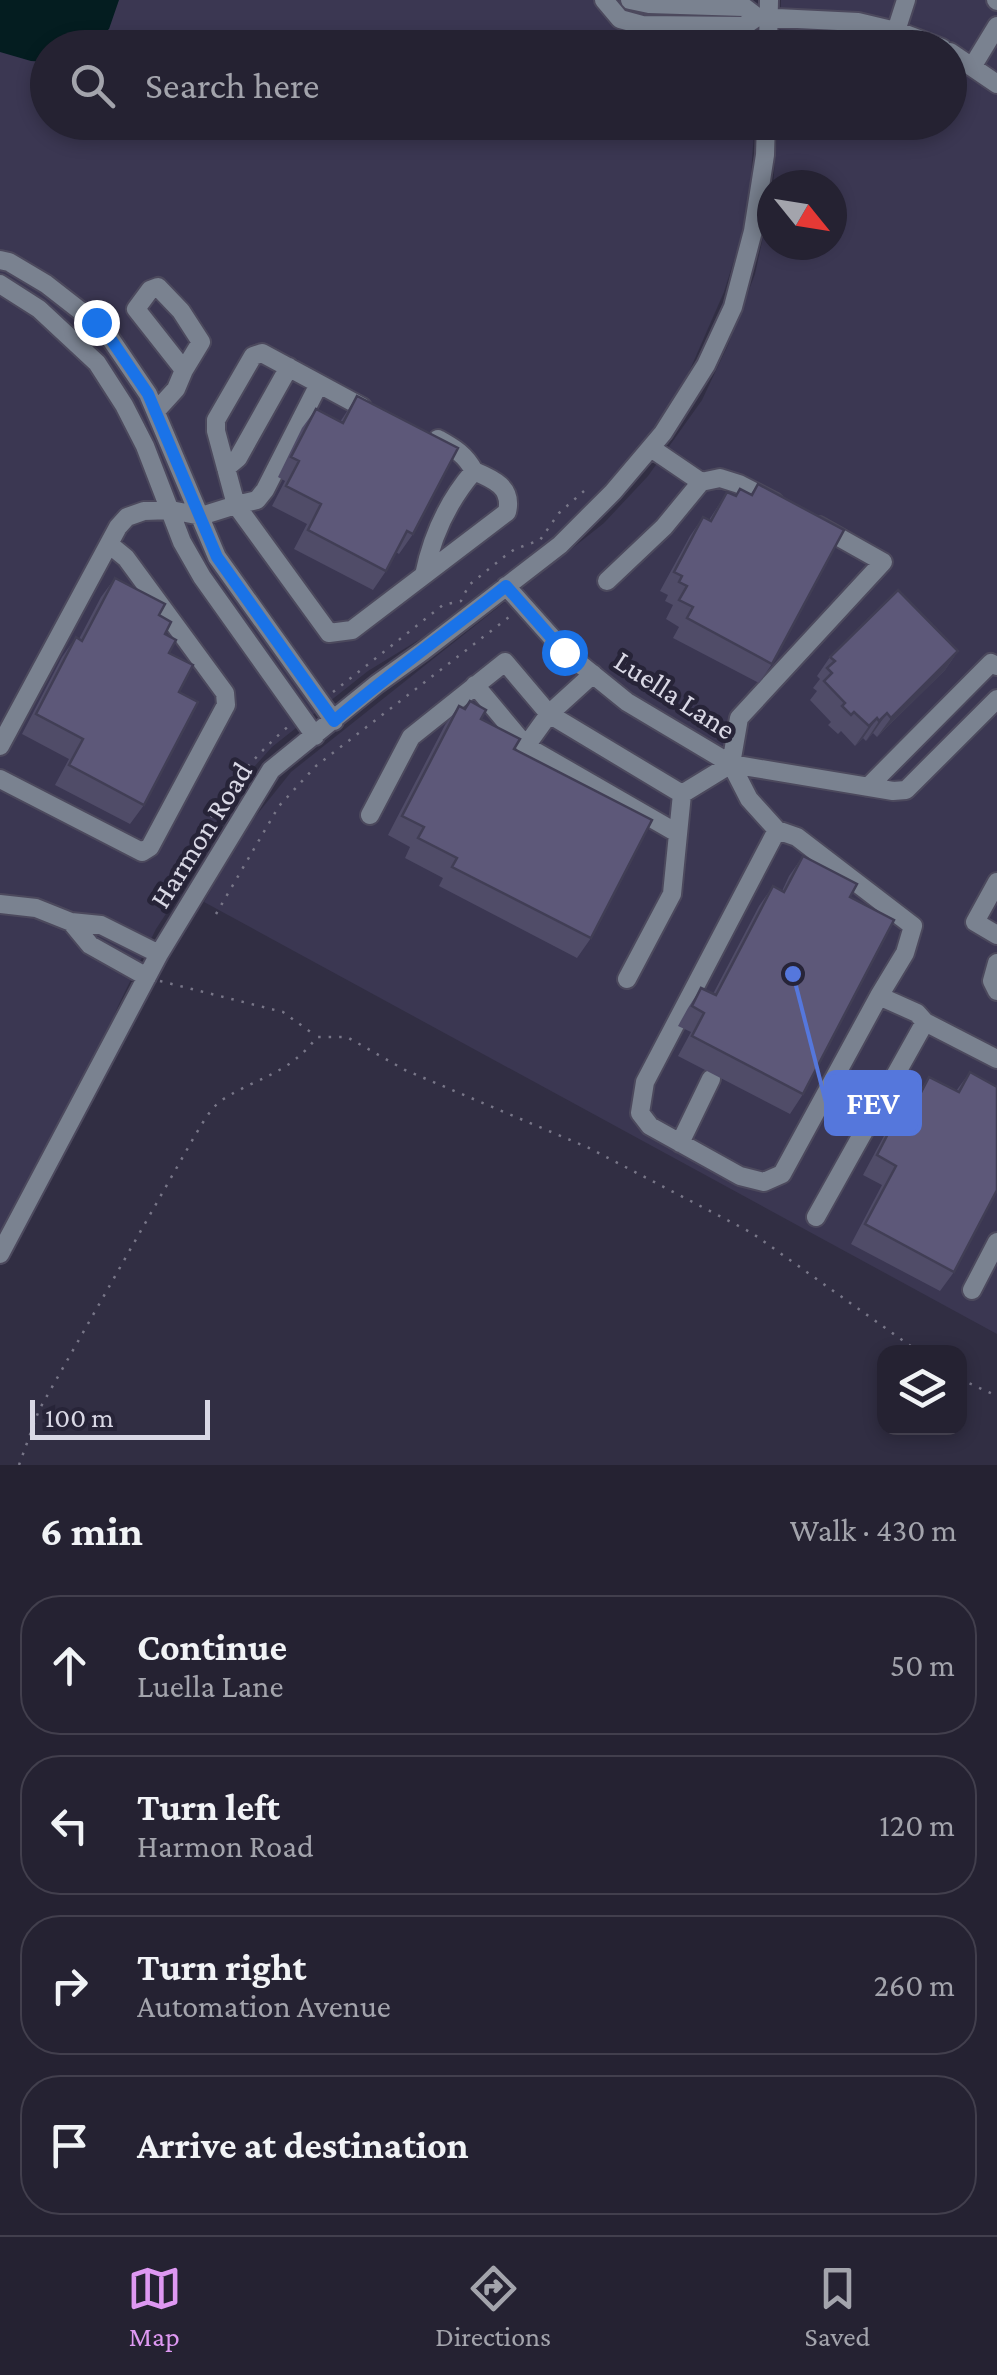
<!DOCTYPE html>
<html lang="en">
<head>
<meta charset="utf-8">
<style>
  body { margin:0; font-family:"Crimson Pro",serif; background:#312f3e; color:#f1f3f6 }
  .controls { position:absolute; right:30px; bottom:30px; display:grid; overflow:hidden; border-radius:20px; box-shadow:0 5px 15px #0003 }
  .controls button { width:90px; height:90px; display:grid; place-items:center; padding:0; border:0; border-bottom:2px solid #423f4d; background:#252232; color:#f1f3f6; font:50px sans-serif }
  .compass { position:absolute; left:757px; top:170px; width:90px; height:90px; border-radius:50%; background:#252232; box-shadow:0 5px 15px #0003; rotate:120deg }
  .scale { position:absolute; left:30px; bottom:25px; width:180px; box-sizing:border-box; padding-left:10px; border:5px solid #d9d8e5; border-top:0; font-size:28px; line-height:35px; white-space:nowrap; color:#d9d8e5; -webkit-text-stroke:8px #272438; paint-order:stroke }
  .stop { position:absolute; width:30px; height:30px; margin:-22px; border:8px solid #1a73e8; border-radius:50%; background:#fff }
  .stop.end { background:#1a73e8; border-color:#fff; box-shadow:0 2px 10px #0008 }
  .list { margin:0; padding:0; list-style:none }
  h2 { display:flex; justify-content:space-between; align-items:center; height:130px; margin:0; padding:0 40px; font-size:42px }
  h2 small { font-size:32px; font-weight:400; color:#a3a4ac }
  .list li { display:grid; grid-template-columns:65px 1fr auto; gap:30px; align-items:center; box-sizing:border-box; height:140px; margin:0 20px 20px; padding:0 20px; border:2px solid #423f4d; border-radius:40px }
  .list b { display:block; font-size:38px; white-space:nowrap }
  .list p { margin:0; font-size:32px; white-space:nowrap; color:#a3a4ac }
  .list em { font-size:32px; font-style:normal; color:#a3a4ac }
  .icon { flex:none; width:55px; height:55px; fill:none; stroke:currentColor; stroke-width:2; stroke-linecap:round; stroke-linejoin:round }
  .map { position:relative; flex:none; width:997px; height:1465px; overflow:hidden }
  .search { position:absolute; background:#252232; box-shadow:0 5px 15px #0003; left:30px; right:30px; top:30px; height:110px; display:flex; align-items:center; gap:25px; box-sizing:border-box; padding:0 35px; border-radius:55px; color:#a3a4ac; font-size:38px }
  .sheet { height:770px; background:#252232 }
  nav { display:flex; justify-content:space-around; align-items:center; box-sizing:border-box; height:140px; border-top:2px solid #423f4d; background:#252232; font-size:28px; color:#a3a4ac }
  nav a { display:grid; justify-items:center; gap:5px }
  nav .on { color:#de98f2 }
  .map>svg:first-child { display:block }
</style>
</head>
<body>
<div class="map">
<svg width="997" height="1465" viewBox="0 0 997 1465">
  <rect width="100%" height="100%" fill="#312e43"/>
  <path fill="#3b3752" d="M0,0H752L751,47L48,48V122H753L754,134L749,200L739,244L724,292L689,372L652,434L608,490L562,530L422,638L368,671L272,747L253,768L198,865L156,929L119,1004L99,1052L0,1238Z
    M781,0H997V1334L204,902L243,832L291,772L604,523L648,476L702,400L728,345L755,274L772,195V245H832V185H773L778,123L950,122V48L780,47Z"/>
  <path fill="#041d20" d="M0,0H119L109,29L87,47L48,48L47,62L31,61L0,52Z"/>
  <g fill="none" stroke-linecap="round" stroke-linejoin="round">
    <defs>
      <path id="minor" d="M604,0L620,19L642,25L744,26L757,17L858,22L900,32L942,48
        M630,0L649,4L744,7L757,17
        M996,0L997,1
        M896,31L906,0
        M768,48L769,0
        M950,52L997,84
        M972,67L997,26
        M0,260L9,262L46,284L96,323L110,338L148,394L217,557L334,721
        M0,284L39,309L97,363L124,405L145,446L182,542L202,577L315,736
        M319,384L265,490L257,500L236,505L216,431V420L253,356L262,353L362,407
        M156,411L176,389L184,370L201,342L181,311L158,287L150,290L136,309L184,370
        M438,439C454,448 465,454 474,471
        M651,448L701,482L720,478L739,484L774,502
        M226,468L238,458L289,367
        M607,581L664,527L701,482
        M506,586L564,651L627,702L731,764
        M475,685L526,746L677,833
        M0,746L118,527L127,517L144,511L171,510L201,516L236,505L329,633L352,630L507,512C513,487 493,479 474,471C448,501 432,536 424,575
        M526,746L549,714L682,794L731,764L893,791L906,790L997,699
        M0,779L142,852L150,847L226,705L225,693L126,558L109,544
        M868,787L991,663L997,666
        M370,815L411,737L505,662L549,714L593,674
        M777,830L749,799L731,764L739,718L883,562L819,526
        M997,882L975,922L997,935
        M0,904L36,908L71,922
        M997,963L992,981L997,991
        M147,977L90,945L71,922L101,925L159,954
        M627,979L672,894L682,794
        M879,996L905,953L913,926L797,837L777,830L645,1082L640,1113L650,1126L740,1176L764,1182L782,1174L879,996L917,1013L925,1022
        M680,1143L711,1079
        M816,1217L925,1022L997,1059
        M0,1254L159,954L271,770L377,684L423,651L560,545L613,492L663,433L706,365L733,307L753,231L765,155L766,122
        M972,1290L997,1242"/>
    </defs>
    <use href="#minor" stroke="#4c495d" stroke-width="22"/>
    <path stroke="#787688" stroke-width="2.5" stroke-dasharray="2.5 8" stroke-linecap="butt" d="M333,692L443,605L461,601L469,585L505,556L515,549L540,540L559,513L584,491
      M172,886L188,856L199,852L204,846L206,839L205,828C227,788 256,754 291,724
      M216,914L279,806L316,766L513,614
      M160,981L283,1012L316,1036
      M960,1379L997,1396
      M19,1465L39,1410L193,1139C201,1126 210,1108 222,1100C259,1076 288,1075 317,1037H347L405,1070L589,1148L752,1233L919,1352"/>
    <use href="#minor" stroke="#7a8290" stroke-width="18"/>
  </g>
  <path fill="#504c68" d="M357,396L413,534L399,554L396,552L386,571L373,590L294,549L307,524L272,506L285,481L278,477L302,428L316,409L340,422Z
    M758,484L772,664L759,683L673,638L679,627L666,619L673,605L665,601L668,595L660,591L690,536L703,517L709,520L727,492L735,496L740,489L750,495Z
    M115,578L159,615L179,692L144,805L130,824L55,785L69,759L22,734L62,657L76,637L79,639L101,597Z
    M958,651L945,670L877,737L873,733L866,741L863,738L855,746L841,731L838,734L828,725L831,722L810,700L817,691L813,688L820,679L817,676L830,657Z
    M470,701L481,719L514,749L591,938L577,958L439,886L443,878L405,858L410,847L388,835L445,725L459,706L464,709Z
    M803,856L850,897L803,1094L790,1114L678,1056L691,1032L678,1026L688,1008L701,988L713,994L759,906L773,886L782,891L789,876Z
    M970,1072L954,1272L940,1291L851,1244L882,1185L863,1175L893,1119L906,1099L912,1103L929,1077L956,1091Z"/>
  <path fill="#413e55" d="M958,651L945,670L877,737L891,718Z
    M887,713L873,733L866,741L879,721Z
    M877,718L863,738L855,746L869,726Z"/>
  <path fill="#5d5879" stroke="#413e55" stroke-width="2.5" d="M357,396L458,448L413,534L407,531L386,571L308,530L321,504L286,486L299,461L291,457L316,409L343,423Z
    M758,484L844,530L772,664L687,618L693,607L679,600L687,586L679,582L682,576L674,572L703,517L711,521L727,492L736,496L740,489L752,495Z
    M115,578L165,604L159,615L171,622L165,634L176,640L169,653L193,665L179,692L198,702L144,805L69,765L83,739L36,714L76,637L82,641Z
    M898,590L958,651L891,718L887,713L879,721L877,718L869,726L854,712L851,715L842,706L845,703L824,681L832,673L827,668L835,661L830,657Z
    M470,701L486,710L481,719L520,739L514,749L652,820L591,938L452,867L457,858L418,838L424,827L402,816L459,706L465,709Z
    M803,856L857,884L850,897L894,920L803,1094L692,1036L704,1013L692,1006L701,988L716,995L773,886L784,892Z
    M970,1072L997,1087V1190L954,1272L865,1224L896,1166L877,1155L906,1099L915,1104L929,1077L959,1092Z"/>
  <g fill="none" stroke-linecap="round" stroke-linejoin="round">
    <path stroke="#1a73e8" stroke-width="12" d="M96,322L110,338L148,394L217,557L334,721C389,674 449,631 506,586L564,652"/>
  </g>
  <g text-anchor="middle" stroke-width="9" stroke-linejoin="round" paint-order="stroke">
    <g font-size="30" fill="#d9d8e5" stroke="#272438">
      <text transform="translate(675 695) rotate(33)" y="10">Luella Lane</text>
      <text transform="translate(201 835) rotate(-58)" y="10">Harmon Road</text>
    </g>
  </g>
  <path fill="none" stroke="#5577dc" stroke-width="4" d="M793 974L826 1103"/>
  <circle fill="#5577dc" stroke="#272438" stroke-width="4" cx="793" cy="974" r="10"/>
  <rect fill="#5577dc" stroke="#5577dc" stroke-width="4" x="826" y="1072" width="94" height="62" rx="10"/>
  <g font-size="32" text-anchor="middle" font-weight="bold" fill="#fff">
    <text x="873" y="1114">FEV</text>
  </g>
</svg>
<div class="controls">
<button><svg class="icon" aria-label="layers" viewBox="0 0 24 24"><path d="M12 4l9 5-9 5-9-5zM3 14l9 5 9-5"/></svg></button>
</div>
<svg class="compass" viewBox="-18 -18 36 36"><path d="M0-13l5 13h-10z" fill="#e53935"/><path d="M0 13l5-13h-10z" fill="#a3a4ac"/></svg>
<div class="scale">100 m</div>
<div class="stop" style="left:564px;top:652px"></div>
<div class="stop end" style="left:96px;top:322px"></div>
<div class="search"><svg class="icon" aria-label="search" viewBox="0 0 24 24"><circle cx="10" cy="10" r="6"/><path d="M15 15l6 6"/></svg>Search here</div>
</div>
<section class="sheet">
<h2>6 min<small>Walk · 430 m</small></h2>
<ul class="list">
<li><svg class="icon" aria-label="ahead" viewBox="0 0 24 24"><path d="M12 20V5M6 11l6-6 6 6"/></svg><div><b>Continue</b><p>Luella Lane</p></div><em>50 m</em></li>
<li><svg class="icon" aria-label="left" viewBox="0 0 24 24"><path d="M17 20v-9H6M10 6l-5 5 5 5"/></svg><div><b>Turn left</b><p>Harmon Road</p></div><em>120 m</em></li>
<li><svg class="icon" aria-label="right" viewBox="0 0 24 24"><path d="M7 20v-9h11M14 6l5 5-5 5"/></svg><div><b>Turn right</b><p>Automation Avenue</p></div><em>260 m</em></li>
<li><svg class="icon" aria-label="arrive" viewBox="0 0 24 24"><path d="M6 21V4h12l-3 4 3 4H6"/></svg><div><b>Arrive at destination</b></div></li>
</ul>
</section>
<nav>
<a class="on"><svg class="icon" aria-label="map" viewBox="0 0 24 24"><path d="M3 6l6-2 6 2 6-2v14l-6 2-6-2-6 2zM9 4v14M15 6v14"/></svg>Map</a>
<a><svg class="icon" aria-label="directions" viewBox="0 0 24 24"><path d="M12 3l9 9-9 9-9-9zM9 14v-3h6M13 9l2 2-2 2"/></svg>Directions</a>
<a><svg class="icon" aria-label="saved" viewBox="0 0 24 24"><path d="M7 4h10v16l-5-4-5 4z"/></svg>Saved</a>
</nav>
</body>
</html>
